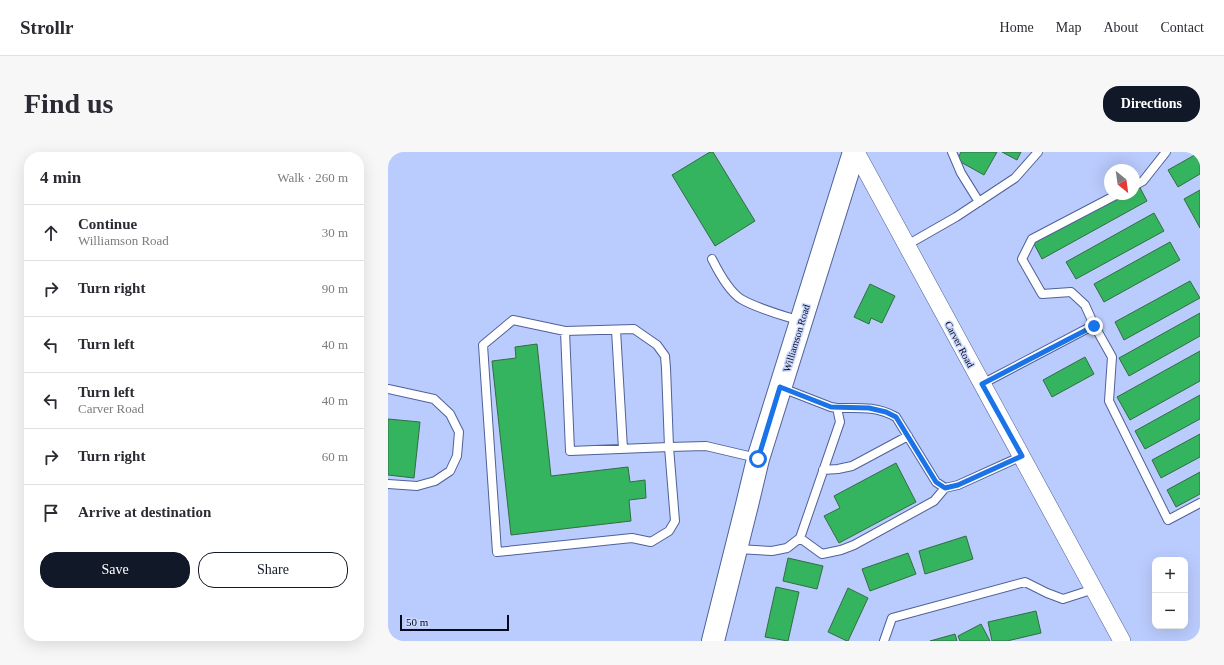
<!DOCTYPE html>
<html lang="en">
<head>
<meta charset="utf-8">
<style>
  body { margin:0; font-family:Georgia,serif; background:#f7f7f7; color:#2b2b33 }
  .controls { position:absolute; right:12px; bottom:12px; display:grid; overflow:hidden; border-radius:8px; box-shadow:0 4px 16px #0002 }
  .controls button { width:36px; height:36px; display:grid; place-items:center; padding:0; border:0; border-bottom:1px solid #e1e1e2; background:#fff; color:#2b2b33; font:20px sans-serif }
  .compass { position:absolute; left:716px; top:12px; width:36px; height:36px; border-radius:50%; background:#fff; box-shadow:0 4px 16px #0002; rotate:151deg }
  .scale { position:absolute; left:12px; bottom:10px; width:109px; box-sizing:border-box; padding-left:4px; border:2px solid #050a1e; border-top:0; font-size:11px; line-height:14px; white-space:nowrap; color:#050a1e; -webkit-text-stroke:3px #ccd9ff; paint-order:stroke }
  .stop { position:absolute; width:12px; height:12px; margin:-9px; border:3px solid #1a73e8; border-radius:50%; background:#fff }
  .stop.end { background:#1a73e8; border-color:#fff; box-shadow:0 1px 4px #0008 }
  .list { margin:0; padding:0; list-style:none }
  h2 { display:flex; justify-content:space-between; align-items:center; height:52px; margin:0; padding:0 16px; font-size:17px }
  h2 small { font-size:13px; font-weight:400; color:#7c7c81 }
  .list li { display:grid; grid-template-columns:26px 1fr auto; gap:12px; align-items:center; box-sizing:border-box; height:56px; padding:0 16px; border-top:1px solid #e1e1e2 }
  .list b { display:block; font-size:15px; white-space:nowrap }
  .list p { margin:0; font-size:13px; white-space:nowrap; color:#7c7c81 }
  .list em { font-size:13px; font-style:normal; color:#7c7c81 }
  .actions { display:flex; gap:8px; padding:12px 16px }
  .actions a { flex:1; padding:9px 0; border:1px solid #111827; border-radius:16px; text-align:center; font-size:14px; color:#111827 }
  .actions .main { background:#111827; color:#fff }
  .icon { flex:none; width:22px; height:22px; fill:none; stroke:currentColor; stroke-width:2; stroke-linecap:round; stroke-linejoin:round }
  .map { position:relative; flex:none; width:812px; height:489px; overflow:hidden; border-radius:16px }
  header { display:flex; align-items:center; gap:24px; box-sizing:border-box; height:56px; padding:0 20px; background:#fff; border-bottom:1px solid #e1e1e2 }
  header strong { font-size:19px }
  nav { display:flex; gap:22px; margin-inline-start:auto; font-size:14px }
  .intro { display:flex; align-items:center; justify-content:space-between; box-sizing:border-box; height:96px; padding:0 24px }
  h1 { margin:0; font-size:28px }
  .button { padding:10px 18px; border-radius:16px; background:#111827; color:#fff; font-size:14px; font-weight:700 }
  main { display:flex; gap:24px; padding:0 24px }
  aside { flex:1; background:#fff; border-radius:16px; box-shadow:0 4px 16px #0002 }
  .map>svg:first-child { display:block }
</style>
</head>
<body>
<header>
<strong>Strollr</strong>
<nav><a>Home</a><a>Map</a><a>About</a><a>Contact</a></nav>
</header>
<div class="intro"><h1>Find us</h1><a class="button">Directions</a></div>
<main>
<aside>
<h2>4 min<small>Walk · 260 m</small></h2>
<ul class="list">
<li><svg class="icon" aria-label="ahead" viewBox="0 0 24 24"><path d="M12 20V5M6 11l6-6 6 6"/></svg><div><b>Continue</b><p>Williamson Road</p></div><em>30 m</em></li>
<li><svg class="icon" aria-label="right" viewBox="0 0 24 24"><path d="M7 20v-9h11M14 6l5 5-5 5"/></svg><div><b>Turn right</b></div><em>90 m</em></li>
<li><svg class="icon" aria-label="left" viewBox="0 0 24 24"><path d="M17 20v-9H6M10 6l-5 5 5 5"/></svg><div><b>Turn left</b></div><em>40 m</em></li>
<li><svg class="icon" aria-label="left" viewBox="0 0 24 24"><path d="M17 20v-9H6M10 6l-5 5 5 5"/></svg><div><b>Turn left</b><p>Carver Road</p></div><em>40 m</em></li>
<li><svg class="icon" aria-label="right" viewBox="0 0 24 24"><path d="M7 20v-9h11M14 6l5 5-5 5"/></svg><div><b>Turn right</b></div><em>60 m</em></li>
<li><svg class="icon" aria-label="arrive" viewBox="0 0 24 24"><path d="M6 21V4h12l-3 4 3 4H6"/></svg><div><b>Arrive at destination</b></div></li>
</ul>
<div class="actions"><a class="main">Save</a><a>Share</a></div>
</aside>
<div class="map">
<svg width="812" height="489" viewBox="0 0 812 489">
  <rect width="100%" height="100%" fill="#bacbfd"/>
  <path fill="#35b45f" stroke="#336c42" d="M322,0H325L367,69L327,94L284,23Z
    M573,0H609L596,23L569,8Z
    M614,0H633L629,8Z
    M812,0V22L790,35L780,18Z
    M750,32L759,49L654,107L645,90L732,42H746V34Z
    M812,38V76L796,47Z
    M766,61L776,79L688,127L678,110Z
    M782,90L792,108L716,150L706,132Z
    M802,129L812,146L736,188L727,170Z
    M482,132L507,144L494,171L483,166L481,172L466,165Z
    M812,161V184L741,224L731,206Z
    M149,192L163,324L240,315L242,330L257,328L258,346L241,348L243,369L123,383L104,209L128,206L127,195Z
    M812,199V229L742,268L729,245Z
    M697,205L706,222L664,245L655,228Z
    M812,243V267L757,297L747,279Z
    M0,267L32,270L26,326L0,323Z
    M812,282V305L773,326L764,308Z
    M508,311L528,350L451,391L436,364L452,356L446,344Z
    M812,320V342L788,355L779,338Z
    M578,384L585,407L537,422L531,399Z
    M520,401L528,422L482,439L474,417Z
    M400,406L435,414L429,437L395,429Z
    M388,435L411,440L400,489L377,485Z
    M460,436L480,446L460,489H459L440,480Z
    M648,459L653,481L619,489H604L600,470Z
    M593,472L602,489H572L570,484Z
    M567,482L569,489H542Z"/>
  <g fill="none" stroke-linecap="round" stroke-linejoin="round">
    <defs>
      <path id="lane" d="M564,0L573,21L591,50
        M746,34L755,29L778,0
        M730,42L644,87L634,107L654,142L683,140L697,153L706,173L724,205L721,249L780,368L812,351
        M519,93L568,65L627,26L650,0
        M324,107C330,119 342,140 353,147C370,157 394,163 412,169
        M228,178L235,297
        M177,179L182,299L281,295L287,369L281,379L263,390L244,386L109,400L95,193L125,168L177,179L246,177L269,193L277,204L278,216L281,295L318,294L369,306
        M594,232L706,173
        M0,237L46,247L62,262L71,280L69,304L62,319L47,329L29,334L0,332
        M449,256C471,256 488,254 508,265L548,330L557,336L570,333L634,304
        M435,318L450,317L464,314L520,284
        M412,386L434,402L453,398L466,393L546,349L557,336
        M349,397L384,399L399,396L412,386L452,270L449,256L443,255L394,236
        M496,489L504,466L637,430L659,441L675,447L706,437"/>
      <path id="street" d="M468,0L734,489"/>
      <path id="secondary" d="M325,489L359,353L370,307L466,0"/>
    </defs>
    <use href="#lane" stroke="#506198" stroke-width="10"/>
    <use href="#street" stroke="#506198" stroke-width="18"/>
    <use href="#secondary" stroke="#506198" stroke-width="24"/>
    <use href="#lane" stroke="#fff" stroke-width="8"/>
    <use href="#street" stroke="#fff" stroke-width="17"/>
    <use href="#secondary" stroke="#fff" stroke-width="22"/>
  </g>
  <g fill="none" stroke-linecap="round" stroke-linejoin="round">
    <path stroke="#1a73e8" stroke-width="5" d="M370,307L392,235L443,255L481,256L498,260L508,265L548,330L557,336L570,333L634,304L594,232L706,174"/>
  </g>
  <g text-anchor="middle" stroke-width="3" stroke-linejoin="round" paint-order="stroke">
    <g font-size="10" fill="#050a1e" stroke="#ccd9ff">
      <text transform="translate(408 186) rotate(-73)" y="4">Williamson Road</text>
      <text transform="translate(572 192) rotate(62)" y="4">Carver Road</text>
    </g>
  </g>
</svg>
<div class="controls">
<button>+</button>
<button>−</button>
</div>
<svg class="compass" viewBox="-18 -18 36 36"><path d="M0-13l5 13h-10z" fill="#e53935"/><path d="M0 13l5-13h-10z" fill="#7c7c81"/></svg>
<div class="scale">50 m</div>
<div class="stop" style="left:370px;top:307px"></div>
<div class="stop end" style="left:706px;top:174px"></div>
</div>
</main>
</body>
</html>
